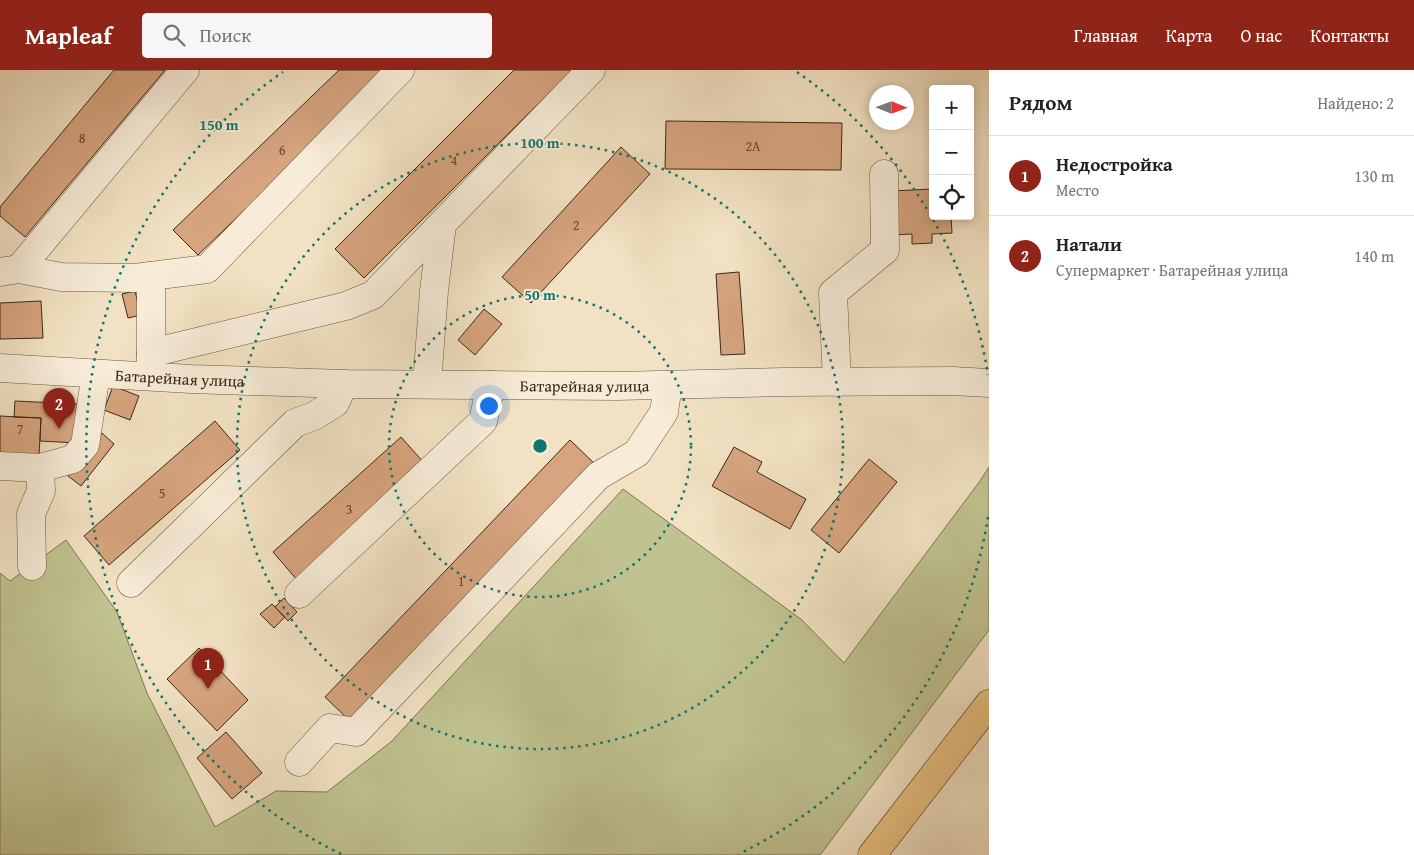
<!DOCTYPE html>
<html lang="ru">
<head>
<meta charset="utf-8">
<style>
  body { margin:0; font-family:"Gentium Book Plus",serif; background:#f6f6f6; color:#222 }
  .controls { position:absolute; right:15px; top:15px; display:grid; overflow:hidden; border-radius:5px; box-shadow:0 2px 8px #0003 }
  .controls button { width:45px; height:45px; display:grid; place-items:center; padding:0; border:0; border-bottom:1px solid #e0e0e0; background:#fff; color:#222; font:25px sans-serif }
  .compass { position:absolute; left:869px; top:15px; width:45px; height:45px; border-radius:50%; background:#fff; box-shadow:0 2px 8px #0003; rotate:91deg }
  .you { position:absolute; left:488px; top:335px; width:18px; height:18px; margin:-12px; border:4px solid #fff; border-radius:50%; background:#1a73e8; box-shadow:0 0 0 8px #1a73e833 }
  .badge { display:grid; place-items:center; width:32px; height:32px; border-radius:50%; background:#8f2418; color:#fff; font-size:16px; font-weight:700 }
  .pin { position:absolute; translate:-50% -41px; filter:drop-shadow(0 1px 2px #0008) }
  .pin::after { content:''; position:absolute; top:26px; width:18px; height:15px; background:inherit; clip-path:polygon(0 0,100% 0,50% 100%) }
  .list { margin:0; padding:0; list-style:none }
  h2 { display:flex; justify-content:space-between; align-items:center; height:65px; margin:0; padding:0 20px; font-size:21px }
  h2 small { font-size:16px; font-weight:400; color:#767676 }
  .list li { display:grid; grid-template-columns:32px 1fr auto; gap:15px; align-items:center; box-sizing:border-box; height:80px; padding:0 20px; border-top:1px solid #e0e0e0 }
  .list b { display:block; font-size:19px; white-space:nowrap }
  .list p { margin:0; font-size:16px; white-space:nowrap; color:#767676 }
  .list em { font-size:16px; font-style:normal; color:#767676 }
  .icon { flex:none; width:28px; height:28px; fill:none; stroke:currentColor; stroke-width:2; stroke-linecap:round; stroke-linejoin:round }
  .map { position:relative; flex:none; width:989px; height:785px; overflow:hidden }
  header { display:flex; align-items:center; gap:30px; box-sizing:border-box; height:70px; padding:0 25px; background:#8f2418; color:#fff }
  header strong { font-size:24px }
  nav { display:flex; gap:28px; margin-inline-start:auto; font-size:18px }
  .search { width:350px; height:45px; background:#f6f6f6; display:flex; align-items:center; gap:12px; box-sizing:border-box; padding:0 18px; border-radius:5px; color:#767676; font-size:19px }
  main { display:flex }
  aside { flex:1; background:#fff }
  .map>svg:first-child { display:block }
</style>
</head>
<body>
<header>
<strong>Mapleaf</strong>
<div class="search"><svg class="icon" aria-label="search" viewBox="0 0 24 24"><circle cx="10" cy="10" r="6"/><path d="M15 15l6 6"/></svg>Поиск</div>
<nav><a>Главная</a><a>Карта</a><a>О нас</a><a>Контакты</a></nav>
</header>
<main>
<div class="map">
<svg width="989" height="785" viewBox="0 0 989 785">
  <rect width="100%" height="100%" fill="#f2e2c3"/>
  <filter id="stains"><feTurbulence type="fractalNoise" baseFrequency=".004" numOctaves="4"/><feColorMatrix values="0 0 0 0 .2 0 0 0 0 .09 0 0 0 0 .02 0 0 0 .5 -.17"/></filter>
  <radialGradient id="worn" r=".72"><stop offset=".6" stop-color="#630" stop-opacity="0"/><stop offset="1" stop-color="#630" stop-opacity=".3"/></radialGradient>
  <path fill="#c0c290" stroke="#7e7654" d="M989,397V560L820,785H0V503L10,511L66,470L117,542L147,623L215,757L276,721L327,722L392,671L623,419L802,550L844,593L980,411Z"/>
  <path fill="#d6a47e" stroke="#3c2917" d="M114,0H165L25,167L0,146V137Z
    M339,0H390L198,185L173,160Z
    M514,0H572L364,208L335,179Z
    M666,51L842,53L841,100L665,99Z
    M621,77L650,104L531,233L502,207Z
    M933,119V146H951L952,163L932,164V173L912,174V164L893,165L891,121Z
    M739,202L745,284L721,285L716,204Z
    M135,221L141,245L128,248L122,224Z
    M41,231L43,268L0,269V233Z
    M484,239L502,254L475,285L458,270Z
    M113,316L139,326L130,350L104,340Z
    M15,331L79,334L77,373L40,371L41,348L14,347Z
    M0,346L41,348L39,386L0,385Z
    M215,351L240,380L109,495L84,466Z
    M102,363L114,374L81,416L68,406Z
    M401,367L426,395L298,511L273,482Z
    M570,370L597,396L352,653L325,627Z
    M734,377L762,392L757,402L806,429L790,459L712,416Z
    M869,389L897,412L839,483L811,460Z
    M284,528L297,542L288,551L275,537Z
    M272,534L285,547L274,558L260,544Z
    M199,578L248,630L217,661L167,609Z
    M226,662L262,703L232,729L197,688Z"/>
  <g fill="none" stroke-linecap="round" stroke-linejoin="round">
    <defs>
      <g id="minor">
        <path d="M19,199L185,0"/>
        <path d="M0,202L19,199L61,207L135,208L207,199L400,0"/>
        <path d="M151,206V283"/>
        <path id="s1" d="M0,298L191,309L344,314L617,316L784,312L953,311L989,313"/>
        <path d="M150,306L151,283L346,236L373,225L591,0"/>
        <path d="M837,312L833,223L885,180L884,104"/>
        <path d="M427,314L434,221L442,154"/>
        <path d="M0,396L40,398L73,389L85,375L96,304"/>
        <path d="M32,496L31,444L41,421L40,398"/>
        <path d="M131,513L295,353L314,346L335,333L344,314"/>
        <path d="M299,524L483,351L491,315"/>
        <path d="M299,692L330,658L356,662L598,406L637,383L664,342L668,315"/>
      </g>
      <path id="major" d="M872,785L989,634"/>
    </defs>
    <use href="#minor" stroke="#6a5742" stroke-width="29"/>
    <use href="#major" stroke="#3c2917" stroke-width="29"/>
    <use href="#minor" stroke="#f7ecd8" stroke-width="28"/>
    <use href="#major" stroke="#e9c182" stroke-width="28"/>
  </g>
  <g fill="none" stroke="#0f766e" stroke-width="2.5" stroke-dasharray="2.5 5">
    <circle cx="540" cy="376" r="151"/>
    <circle cx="540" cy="376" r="303"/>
    <path d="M988 447A454 454 0 0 1 739 784M341 784A454 454 0 0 1 283 2M797 2A454 454 0 0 1 988 305"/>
  </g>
  <g text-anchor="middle" stroke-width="4" stroke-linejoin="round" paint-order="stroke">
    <g font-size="14" fill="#624831">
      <text x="82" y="73">8</text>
      <text x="753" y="81">2А</text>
      <text x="282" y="85">6</text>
      <text x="454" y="95">4</text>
      <text x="576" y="160">2</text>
      <text x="20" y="364">7</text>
      <text x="162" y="428">5</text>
      <text x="349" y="444">3</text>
      <text x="461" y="516">1</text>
    </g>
    <g font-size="16" fill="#3c2917" stroke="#f7ecd8">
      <text dy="6" stroke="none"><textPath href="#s1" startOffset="180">Батарейная улица</textPath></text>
      <text dy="6" stroke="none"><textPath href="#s1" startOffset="585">Батарейная улица</textPath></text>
    </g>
  </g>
  <circle cx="540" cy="376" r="8" fill="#0f766e" stroke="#f7ecd8" stroke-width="2.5"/>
  <g font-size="15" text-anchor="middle" font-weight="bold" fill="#0f766e" stroke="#f7ecd8" stroke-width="4" stroke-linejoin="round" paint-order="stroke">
    <text x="219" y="60">150 m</text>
    <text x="540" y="78">100 m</text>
    <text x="540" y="230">50 m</text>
  </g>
  <rect width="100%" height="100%" filter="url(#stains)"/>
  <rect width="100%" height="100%" fill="url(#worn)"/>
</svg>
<div class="controls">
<button>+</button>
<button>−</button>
<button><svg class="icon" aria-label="locate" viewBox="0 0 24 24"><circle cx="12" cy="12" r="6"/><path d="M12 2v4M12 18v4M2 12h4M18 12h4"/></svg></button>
</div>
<svg class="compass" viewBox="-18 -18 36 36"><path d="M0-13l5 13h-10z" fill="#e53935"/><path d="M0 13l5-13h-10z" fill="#767676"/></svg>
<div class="you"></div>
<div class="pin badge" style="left:208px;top:619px">1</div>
<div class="pin badge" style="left:59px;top:359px">2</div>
</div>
<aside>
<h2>Рядом<small>Найдено: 2</small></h2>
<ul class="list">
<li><span class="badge">1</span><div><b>Недостройка</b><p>Место</p></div><em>130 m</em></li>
<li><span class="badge">2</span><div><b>Натали</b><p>Супермаркет · Батарейная улица</p></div><em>140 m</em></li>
</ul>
</aside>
</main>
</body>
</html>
